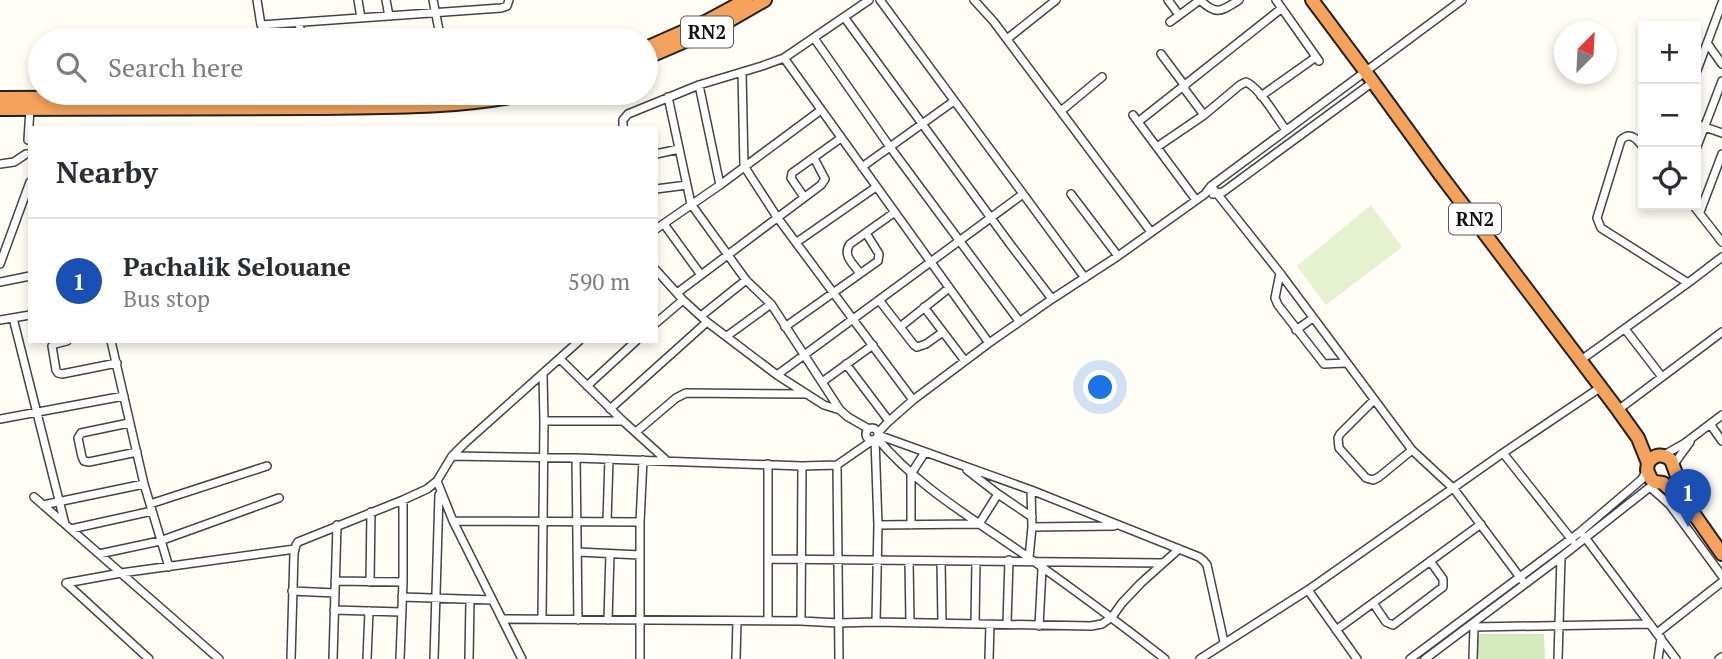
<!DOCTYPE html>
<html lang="en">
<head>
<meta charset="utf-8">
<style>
  body { margin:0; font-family:"PT Serif",serif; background:#f2f2f3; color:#2b2b33 }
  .controls { position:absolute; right:21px; top:21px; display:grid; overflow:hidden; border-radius:0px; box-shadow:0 4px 10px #0003 }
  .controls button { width:63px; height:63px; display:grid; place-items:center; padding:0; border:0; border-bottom:2px solid #e1e1e2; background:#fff; color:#2b2b33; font:35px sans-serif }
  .compass { position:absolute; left:1554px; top:21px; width:63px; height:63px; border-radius:50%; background:#fff; box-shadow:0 4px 10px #0003; rotate:24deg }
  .you { position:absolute; left:1101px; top:388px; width:24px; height:24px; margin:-18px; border:5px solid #fff; border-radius:50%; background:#1a73e8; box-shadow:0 0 0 10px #1a73e833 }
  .badge { display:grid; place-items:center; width:46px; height:46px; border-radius:50%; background:#c4262e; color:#fff; font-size:23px; font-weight:700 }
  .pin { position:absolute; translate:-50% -58px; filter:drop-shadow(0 2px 4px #0008) }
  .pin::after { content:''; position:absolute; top:37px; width:24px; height:21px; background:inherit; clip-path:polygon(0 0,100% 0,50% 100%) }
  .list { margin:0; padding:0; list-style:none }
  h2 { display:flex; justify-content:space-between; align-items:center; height:91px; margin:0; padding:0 28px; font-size:30px }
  h2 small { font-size:23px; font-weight:400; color:#7c7c81 }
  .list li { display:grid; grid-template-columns:46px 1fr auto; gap:21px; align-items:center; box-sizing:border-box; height:126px; padding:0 28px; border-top:2px solid #e1e1e2 }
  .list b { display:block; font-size:26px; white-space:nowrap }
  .list p { margin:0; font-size:23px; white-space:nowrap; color:#7c7c81 }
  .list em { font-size:23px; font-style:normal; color:#7c7c81 }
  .icon { flex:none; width:38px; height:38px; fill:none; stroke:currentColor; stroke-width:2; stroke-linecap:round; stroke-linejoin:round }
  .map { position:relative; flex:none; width:1722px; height:659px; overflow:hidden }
  .search { position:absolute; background:#fff; box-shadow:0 4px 10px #0003; left:28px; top:28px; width:630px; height:77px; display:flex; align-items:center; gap:18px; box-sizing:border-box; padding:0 24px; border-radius:38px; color:#7c7c81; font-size:26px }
  .panel { position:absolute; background:#fff; box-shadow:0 4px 10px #0003; left:28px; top:126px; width:630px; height:217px; border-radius:0px }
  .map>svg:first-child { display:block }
</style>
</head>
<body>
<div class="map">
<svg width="1722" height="659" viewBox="0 0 1722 659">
  <rect width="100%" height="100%" fill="#fffdf5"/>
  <path fill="#d5ebbd" d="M1476,634H1544L1545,659H1476Z"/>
  <path fill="#e6f2cf" d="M1371,205L1402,247L1326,305L1297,266Z"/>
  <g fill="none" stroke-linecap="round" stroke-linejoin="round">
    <defs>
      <path id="street" d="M257,0L261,25L501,8L507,6L509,0
        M358,0L361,18
        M386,0L389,16
        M433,0L441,40
        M880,0L1085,278
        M974,0L994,22L1151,232
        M1168,0L1179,15
        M1200,0C1217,16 1221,11 1239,0
        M1276,0L1319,61
        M844,17L1010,244L1052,299
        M1170,22L1200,0
        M299,23L302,40
        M814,38L890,147L1019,321
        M1007,39L1056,0
        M1707,43L1722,64
        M1161,54L1185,86
        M784,58L989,343
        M742,72L744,166L777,217L913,400
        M1696,73L1722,3
        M699,85L720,185
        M1183,87L1204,115
        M1261,96L1316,57
        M668,97L691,204L746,280L771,304L840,410
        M1061,111L1102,77
        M1133,115L1196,200
        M1138,122L1282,8
        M1696,124L1722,133
        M623,128V120L628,114L699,85L762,66L784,58L869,0
        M28,140L30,109
        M1157,147L1204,115L1240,85L1246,82C1260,88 1276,117 1286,130
        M1696,149L1722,81
        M656,154L679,149
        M0,164L14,162L26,154
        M862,167L954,101
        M1211,186L1280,273L1412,450L1379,477L1373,480L1366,478L1339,448L1338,438L1340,434L1374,400
        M656,189L687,185
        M1071,194L1118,256
        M1213,194L1223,192L1373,82
        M804,197L791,178L792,173L841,138
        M1693,205L1722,242
        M1700,212L1722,154
        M664,224L701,275
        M656,229L720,185L821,110
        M797,242L876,187
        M0,264L30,182
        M656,270L683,300L707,322L777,375L824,405L840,410L848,417L869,429
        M860,273C853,264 842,255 850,244L895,212
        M1280,273L1275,298L1278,305L1324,364L1345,363
        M0,282L30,276
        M1688,283L1722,257
        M677,293L821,185L825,179L814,158
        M879,300L914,345L917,347L926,344L943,332
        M924,307L965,361
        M701,316L746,280
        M13,318L65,524
        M0,320L30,315
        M656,323L683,300
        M785,327L878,261L879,254L866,233
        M900,327L949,288
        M1625,329L1662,377
        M1296,330L1313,318
        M727,336L771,304
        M67,341L55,344L52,346L56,370L58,373L62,374L117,363
        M111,341L144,484L169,567
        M560,359L623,421L666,460
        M1581,360L1688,283L1601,228L1597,218L1621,140C1630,131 1637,139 1643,147
        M846,364L889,421
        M777,375L1023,194
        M822,382L873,345
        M587,386L636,341
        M610,409L707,322
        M1618,410L1722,332
        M0,419L124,396
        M544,421H623
        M129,423L81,433L78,438L82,457L84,461L89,462L137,452
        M1710,424L1722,441
        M866 434a6 6 0 1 1 12 0a6 6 0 1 1-12 0Z
        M636,432L676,398L686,393L806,394
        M878,433L888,422L913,400L989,343L1052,299L1118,256L1205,194L1211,186L1462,0
        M878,435L1031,490L1199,557L1204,561L1207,565L1224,642
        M877,438C919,489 979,522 1032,560C1077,592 1122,625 1165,659
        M875,439L878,525L876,622
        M1412,450L1454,489L1522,580
        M1503,453L1572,540
        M1664,455L1685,443L1722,415
        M452,456L576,458L802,466L837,465L873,440
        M576,458L578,620
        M768,464V621
        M1674,464L1690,442
        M837,465L839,659
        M437,481L453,521L522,659
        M1650,487L1670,505L1722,576
        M998,494L1032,517
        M34,497L219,659
        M150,504L267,466
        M43,505L144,484
        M453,521L640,522
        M607,522L609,459
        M878,525L979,524L998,494L967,470
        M911,525V474L925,452
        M1032,527L1114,526
        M71,529L152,511
        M1584,536L1676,659
        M578,552L640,555
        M99,554L160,541L279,498
        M1029,558L1032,527L1031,490
        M768,559L1162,563
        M909,561L910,622
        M941,561L942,623
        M335,581L403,582
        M370,582L371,512
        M66,583L121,573L295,549
        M66,583L149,659
        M1308,590L1357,659
        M292,591L335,593
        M402,597L492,600
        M1373,603L1386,622L1393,625L1443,587V579L1430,561
        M334,610L401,612
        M502,619L801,621L839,623L876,622L1091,626L1102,624L1112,617L1122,603L1141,583L1179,549
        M542,619L544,421L543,375
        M608,620L610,554
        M801,621L802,466
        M975,624L976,561
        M1007,624L1009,560
        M1039,626L1042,569
        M1336,630L1481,524
        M1657,633L1722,582
        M291,659L294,553L296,545L298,542L403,500L427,489L437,481L452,456L465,443L579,341
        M333,659L337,525
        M367,659L369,611
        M400,659L403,582V500
        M434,659L439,495
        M469,659L470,600
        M640,659V522L643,460
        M736,659L737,621
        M989,659L990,625
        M1200,659L1308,590L1503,453L1601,387
        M1410,659L1580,532L1634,486L1642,479L1647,470
        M1425,659L1561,557L1650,487L1659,483
        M1473,659L1474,627L1650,624
        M1558,659L1561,557
        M1658,659L1661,638
        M1719,659L1722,657"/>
      <path id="highway" d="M1312,0L1365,71L1439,173L1618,410L1638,438L1648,463L1647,470L1651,479L1655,482L1663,483L1689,507L1722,554
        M646,48L707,21L746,0
        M646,58L718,27L765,0
        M0,98C149,97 299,101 448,93
        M0,109C103,109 206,109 308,108C382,107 458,109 531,93
        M1648,463C1654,454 1663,453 1671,460L1687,503"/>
    </defs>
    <use href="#street" stroke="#444" stroke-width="10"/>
    <use href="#highway" stroke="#222" stroke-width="16"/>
    <use href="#street" stroke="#fff" stroke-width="7"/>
    <use href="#highway" stroke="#f5a25d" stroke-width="12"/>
  </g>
  <g text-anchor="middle" stroke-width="7" stroke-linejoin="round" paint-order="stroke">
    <g fill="#fff" stroke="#585858" stroke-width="2">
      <rect x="681" y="16.5" width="52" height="31" rx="5"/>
      <rect x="1449" y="203.5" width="52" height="31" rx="5"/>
    </g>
    <g font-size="19" font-weight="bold" fill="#111">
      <text x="707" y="39">RN2</text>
      <text x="1475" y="226">RN2</text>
    </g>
  </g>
</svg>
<div class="controls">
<button>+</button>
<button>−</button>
<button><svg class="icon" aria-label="locate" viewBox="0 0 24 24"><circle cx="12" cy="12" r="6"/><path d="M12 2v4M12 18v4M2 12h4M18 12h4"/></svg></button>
</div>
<svg class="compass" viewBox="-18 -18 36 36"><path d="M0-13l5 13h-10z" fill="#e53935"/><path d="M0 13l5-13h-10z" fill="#7c7c81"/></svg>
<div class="you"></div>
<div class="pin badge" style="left:1688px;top:527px;background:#1a4fb4">1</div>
<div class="search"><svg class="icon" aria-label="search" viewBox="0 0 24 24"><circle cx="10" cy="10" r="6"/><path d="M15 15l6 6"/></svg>Search here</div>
<section class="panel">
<h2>Nearby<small></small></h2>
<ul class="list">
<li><span class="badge" style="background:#1a4fb4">1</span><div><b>Pachalik Selouane</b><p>Bus stop</p></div><em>590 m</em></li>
</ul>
</section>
</div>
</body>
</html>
